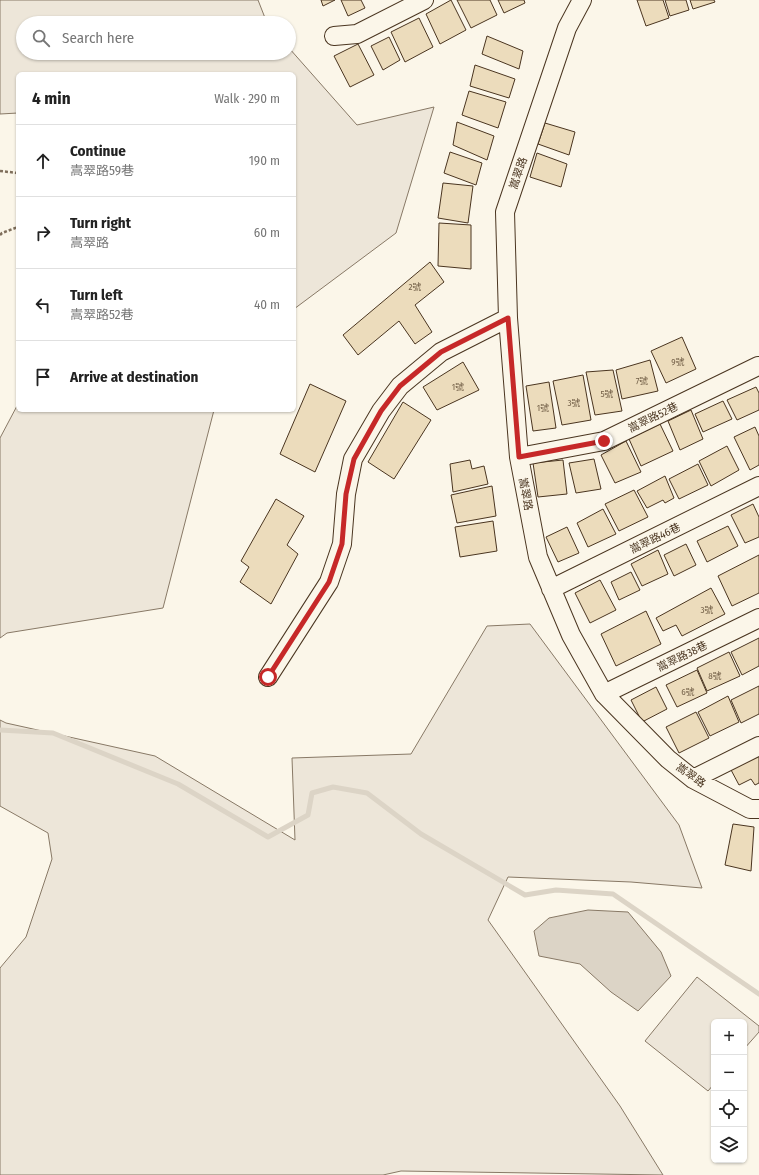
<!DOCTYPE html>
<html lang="en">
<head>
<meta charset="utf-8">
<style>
  body { margin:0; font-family:"Fira Sans Condensed","Noto Sans TC",sans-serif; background:#f2f2f2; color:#222 }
  .controls { position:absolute; right:12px; bottom:12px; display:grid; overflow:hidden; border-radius:6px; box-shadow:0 1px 3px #0004 }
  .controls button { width:36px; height:36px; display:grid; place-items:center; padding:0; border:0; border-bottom:1px solid #e0e0e0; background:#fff; color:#222; font:20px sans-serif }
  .stop { position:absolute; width:12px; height:12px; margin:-9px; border:3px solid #c62828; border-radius:50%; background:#fff }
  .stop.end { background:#c62828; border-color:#fff; box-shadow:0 1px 4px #0008 }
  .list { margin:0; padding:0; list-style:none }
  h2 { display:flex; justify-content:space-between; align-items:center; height:52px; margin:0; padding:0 16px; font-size:17px }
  h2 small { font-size:13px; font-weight:400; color:#767676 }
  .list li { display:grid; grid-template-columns:26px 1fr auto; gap:12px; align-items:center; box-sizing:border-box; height:72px; padding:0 16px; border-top:1px solid #e0e0e0 }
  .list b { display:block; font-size:15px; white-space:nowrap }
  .list p { margin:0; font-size:13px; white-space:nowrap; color:#767676 }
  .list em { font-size:13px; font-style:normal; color:#767676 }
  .icon { flex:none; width:22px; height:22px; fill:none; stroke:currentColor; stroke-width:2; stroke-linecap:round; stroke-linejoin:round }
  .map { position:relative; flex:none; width:759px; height:1175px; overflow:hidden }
  .search { position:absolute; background:#fff; box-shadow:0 1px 3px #0004; left:16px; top:16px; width:280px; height:44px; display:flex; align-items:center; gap:10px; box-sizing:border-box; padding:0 14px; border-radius:22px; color:#767676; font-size:15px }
  .panel { position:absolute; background:#fff; box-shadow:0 1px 3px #0004; left:16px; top:72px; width:280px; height:340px; border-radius:6px }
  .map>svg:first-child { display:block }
</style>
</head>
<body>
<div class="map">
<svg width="759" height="1175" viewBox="0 0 759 1175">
  <rect width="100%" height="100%" fill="#fbf6e9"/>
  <path fill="#ede6d9" stroke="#887966" d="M0,0H258L267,23H23V53H289V48L357,125L434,107L396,233L294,309V74H18V113L0,114Z
    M18,404V410H214L163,608L7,633L0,638V438Z
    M530,624L679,825L702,888L631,882L508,877L488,920L620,1106L663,1175L401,1171L383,1175H0V968L26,937L52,859L48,833L0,806V720L6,723L155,756L295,840L292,758L411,754L487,626Z
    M697,977L759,1026V1032L744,1049V1022H714V1084L708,1091L645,1041Z"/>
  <path fill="#dcd4c6" stroke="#887966" d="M588,910L628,912L661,952L671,976L638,1011L611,992L580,964L539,956L534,931L549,918Z"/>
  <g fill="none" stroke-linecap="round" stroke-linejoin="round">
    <path stroke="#dcd4c6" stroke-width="5" d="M0,730L53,733L178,784L268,837L308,815L312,793L333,787L367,793L421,834L525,895L556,890L613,894L759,994"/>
  </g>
  <path fill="#ecdcbc" stroke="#4a3520" d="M321,0H335L323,6Z
    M341,0H361L365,8L348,16Z
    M451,0L466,30L440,44L426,14Z
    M457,0H490L497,15L471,28Z
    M498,0H524L525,3L504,13Z
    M637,0H663L669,18L646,26Z
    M665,0H686L689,10L670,16Z
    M690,0H714L715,2L693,9Z
    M419,18L433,47L405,62L391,32Z
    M487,36L523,51L519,69L482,54Z
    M389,37L400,60L383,70L371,46Z
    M358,44L374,75L350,87L334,56Z
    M475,65L515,79L509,98L470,86Z
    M469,91L506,102L498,128L462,115Z
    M457,122L494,136L487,160L453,145Z
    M545,123L575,132L569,155L538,144Z
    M450,152L482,163L476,185L444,173Z
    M537,153L567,164L561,187L530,177Z
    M443,183L473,186L468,223L438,218Z
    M439,223L471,225V269L438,266Z
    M430,262L444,282L415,305L432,332L415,344L399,321L358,355L343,335Z
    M682,337L696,369L666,383L651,351Z
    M650,360L658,391L622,399L616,370Z
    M463,362L479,390L437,410L423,387Z
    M613,370L622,411L595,415L586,372Z
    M583,375L591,420L562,425L553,381Z
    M549,382L556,428L533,431L526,386Z
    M310,384L346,401L315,472L280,454Z
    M756,387L759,393V410L737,420L727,400Z
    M723,401L732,419L703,432L695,414Z
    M403,402L431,420L394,479L368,462Z
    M691,410L703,439L680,450L668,421Z
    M660,424L673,451L641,466L629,439Z
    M755,427L759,436V465L750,470L734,437Z
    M626,441L641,472L615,483L601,455Z
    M727,446L739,470L711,486L699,461Z
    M594,459L601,489L576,493L569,463Z
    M470,460L472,469L484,466L488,484L453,492L450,464Z
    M563,460L567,494L538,497L533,463Z
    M698,464L708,485L679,499L669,479Z
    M665,476L674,498L665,503L663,500L647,508L637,491Z
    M492,486L496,516L457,523L451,495Z
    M634,490L648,517L619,531L605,504Z
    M276,499L304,516L287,545L298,554L271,604L240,582L249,567L241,561Z
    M753,504L759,517V537L745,543L731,515Z
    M603,509L616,534L588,547L577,523Z
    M493,521L497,551L460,557L455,527Z
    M728,526L738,546L707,562L697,541Z
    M567,527L579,553L558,562L546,537Z
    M686,544L696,565L674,576L664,555Z
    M658,550L668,574L642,586L631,564Z
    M759,555V593L732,606L718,576Z
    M631,572L640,590L619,600L611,582Z
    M600,580L616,610L590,623L575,593Z
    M711,588L725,614L682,636L676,625L663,631L656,618Z
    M646,611L661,644L616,666L601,634Z
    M759,638V666L742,675L731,652Z
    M729,652L740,676L707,691L697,668Z
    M697,670L707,693L677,707L666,685Z
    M759,686V714L741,723L731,700Z
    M656,687L667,709L642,722L631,700Z
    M728,696L739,722L710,736L698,712Z
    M696,712L709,738L679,753L666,727Z
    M759,753V783L755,785L751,779L739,785L730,768Z
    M733,824L754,827L751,871L725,865Z"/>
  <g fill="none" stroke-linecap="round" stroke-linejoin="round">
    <defs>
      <path id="minor" d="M582,0L567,28L505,212L508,318L519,457L538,557L571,635L604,694L668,759L693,779L750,809H759
        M334,36L357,34L424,0
        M519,457L604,441L758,366
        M551,589L759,486
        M268,677L329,582L342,544L346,494L353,459L381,411L400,386L441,352L508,318
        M604,694L759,618
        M693,779L759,746"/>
    </defs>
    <use href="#minor" stroke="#4a3520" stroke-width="20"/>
    <path stroke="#7f6f5c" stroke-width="2.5" stroke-dasharray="3 2" stroke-linecap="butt" d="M0,171L18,173
      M0,235L2,233L18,227"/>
    <use href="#minor" stroke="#fbf6e9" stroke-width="18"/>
  </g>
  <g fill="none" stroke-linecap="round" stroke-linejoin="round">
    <path stroke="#c62828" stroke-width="5" d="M268,677L329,582L342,544L346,494L354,459L381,411L400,386L441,352L508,318L519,457L604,441"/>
  </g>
  <g text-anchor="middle" stroke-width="3" stroke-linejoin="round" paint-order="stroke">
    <g font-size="9" fill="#725f47">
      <text x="415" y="290">2號</text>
      <text x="678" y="365">9號</text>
      <text x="642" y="384">7號</text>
      <text x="458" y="390">1號</text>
      <text x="607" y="397">5號</text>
      <text x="574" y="406">3號</text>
      <text x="543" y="411">1號</text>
      <text x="707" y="613">3號</text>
      <text x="715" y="679">8號</text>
      <text x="688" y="695">6號</text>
    </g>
    <g font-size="11" fill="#4a3520" stroke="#fbf6e9">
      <text transform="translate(518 173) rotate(-71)" y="4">嵩翠路</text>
      <text transform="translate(653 417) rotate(-26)" y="4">嵩翠路52巷</text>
      <text transform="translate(526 494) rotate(79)" y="4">嵩翠路</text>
      <text transform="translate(655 538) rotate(-26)" y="4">嵩翠路46巷</text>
      <text transform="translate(682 656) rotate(-26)" y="4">嵩翠路38巷</text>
      <text transform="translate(691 775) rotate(35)" y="4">嵩翠路</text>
    </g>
  </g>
</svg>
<div class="controls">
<button>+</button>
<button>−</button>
<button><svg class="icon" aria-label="locate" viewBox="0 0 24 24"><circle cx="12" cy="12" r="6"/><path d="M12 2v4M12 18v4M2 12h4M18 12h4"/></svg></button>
<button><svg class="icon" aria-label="layers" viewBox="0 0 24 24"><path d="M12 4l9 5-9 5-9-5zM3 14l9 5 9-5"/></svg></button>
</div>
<div class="stop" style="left:268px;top:677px"></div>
<div class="stop end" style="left:604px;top:441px"></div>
<div class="search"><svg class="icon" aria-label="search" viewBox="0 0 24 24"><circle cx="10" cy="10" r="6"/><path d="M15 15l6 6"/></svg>Search here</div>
<section class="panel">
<h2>4 min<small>Walk · 290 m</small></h2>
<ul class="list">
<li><svg class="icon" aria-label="ahead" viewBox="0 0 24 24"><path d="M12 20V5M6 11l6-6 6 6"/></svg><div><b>Continue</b><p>嵩翠路59巷</p></div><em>190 m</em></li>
<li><svg class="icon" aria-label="right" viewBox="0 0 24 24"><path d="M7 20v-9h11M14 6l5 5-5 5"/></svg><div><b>Turn right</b><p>嵩翠路</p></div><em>60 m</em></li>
<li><svg class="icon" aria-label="left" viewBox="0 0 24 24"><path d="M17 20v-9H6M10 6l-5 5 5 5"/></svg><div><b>Turn left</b><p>嵩翠路52巷</p></div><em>40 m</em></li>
<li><svg class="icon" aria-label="arrive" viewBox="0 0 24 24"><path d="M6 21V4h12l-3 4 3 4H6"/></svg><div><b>Arrive at destination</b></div></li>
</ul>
</section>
</div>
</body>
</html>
